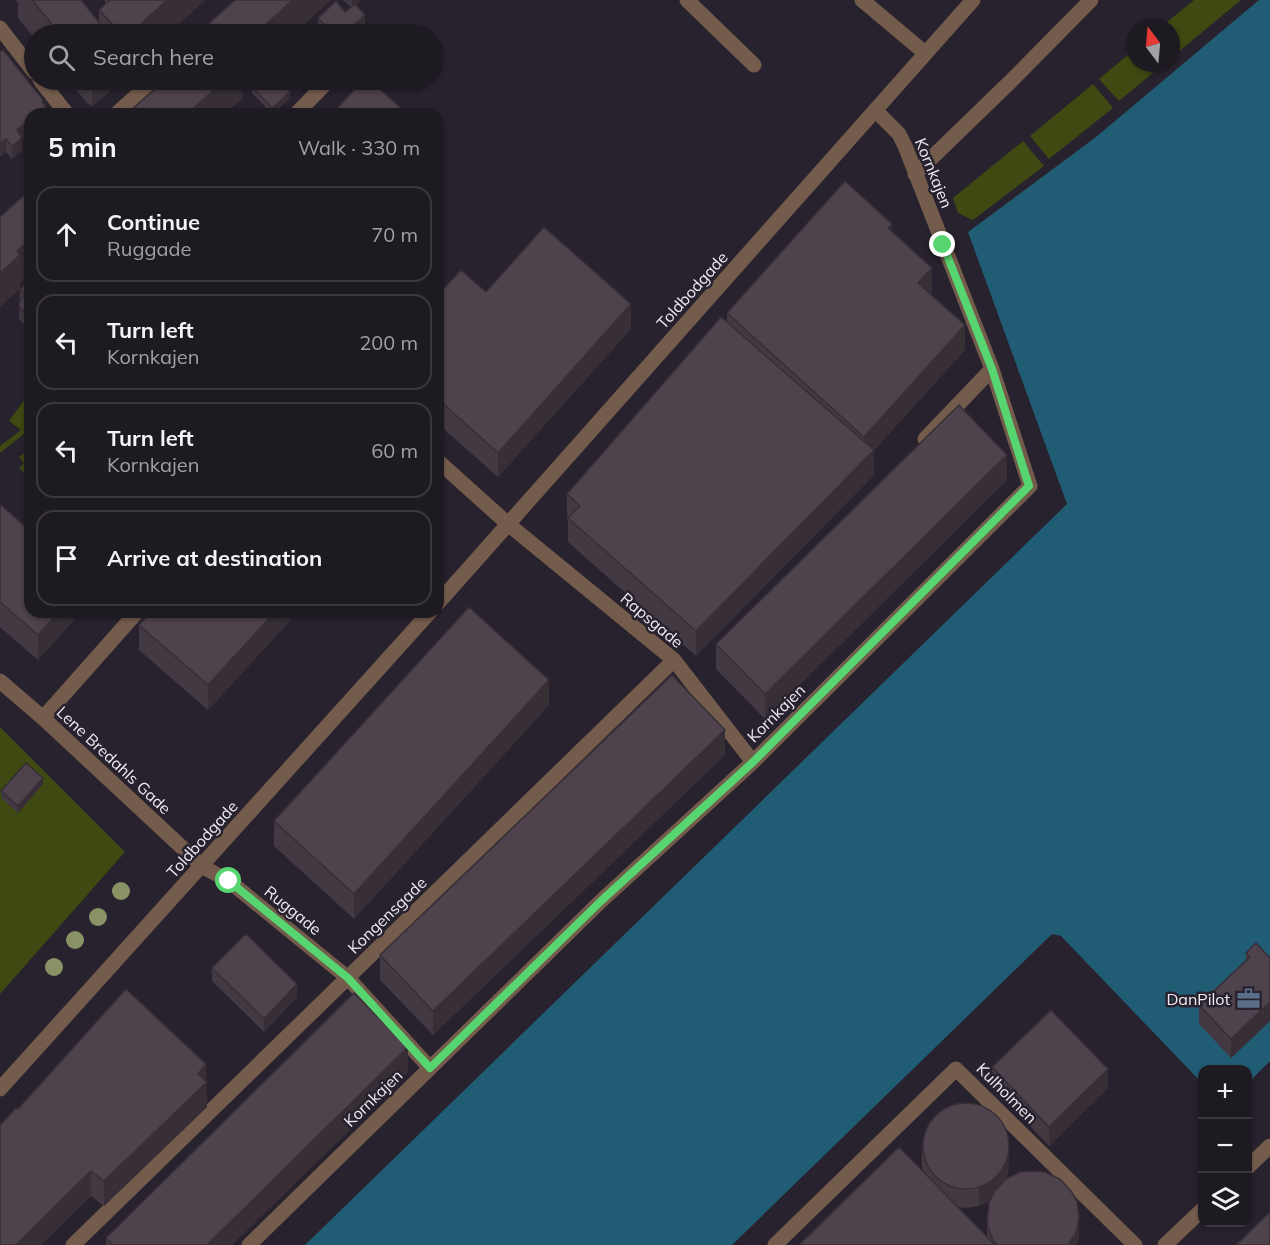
<!DOCTYPE html>
<html lang="en">
<head>
<meta charset="utf-8">
<style>
  body { margin:0; font-family:Mulish,sans-serif; background:#26232a; color:#f1f3f6 }
  .controls { position:absolute; right:18px; bottom:18px; display:grid; overflow:hidden; border-radius:12px; box-shadow:0 2px 4px #0004 }
  .controls button { width:54px; height:54px; display:grid; place-items:center; padding:0; border:0; border-bottom:2px solid #3c3840; background:#1e1a22; color:#f1f3f6; font:30px sans-serif }
  .compass { position:absolute; left:1126px; top:18px; width:54px; height:54px; border-radius:50%; background:#1e1a22; box-shadow:0 2px 4px #0004; rotate:344deg }
  .stop { position:absolute; width:18px; height:18px; margin:-14px; border:4px solid #57d570; border-radius:50%; background:#fff }
  .stop.end { background:#57d570; border-color:#fff; box-shadow:0 2px 6px #0008 }
  .list { margin:0; padding:0; list-style:none }
  h2 { display:flex; justify-content:space-between; align-items:center; height:78px; margin:0; padding:0 24px; font-size:26px }
  h2 small { font-size:20px; font-weight:400; color:#a1a1a5 }
  .list li { display:grid; grid-template-columns:39px 1fr auto; gap:18px; align-items:center; box-sizing:border-box; height:96px; margin:0 12px 12px; padding:0 12px; border:2px solid #3c3840; border-radius:18px }
  .list b { display:block; font-size:22px; white-space:nowrap }
  .list p { margin:0; font-size:20px; white-space:nowrap; color:#a1a1a5 }
  .list em { font-size:20px; font-style:normal; color:#a1a1a5 }
  .icon { flex:none; width:33px; height:33px; fill:none; stroke:currentColor; stroke-width:2; stroke-linecap:round; stroke-linejoin:round }
  .map { position:relative; flex:none; width:1270px; height:1245px; overflow:hidden }
  .search { position:absolute; background:#1e1a22; box-shadow:0 2px 4px #0004; left:24px; top:24px; width:420px; height:66px; display:flex; align-items:center; gap:15px; box-sizing:border-box; padding:0 21px; border-radius:33px; color:#a1a1a5; font-size:22px }
  .panel { position:absolute; background:#1e1a22; box-shadow:0 2px 4px #0004; left:24px; top:108px; width:420px; height:510px; border-radius:18px }
  .map>svg:first-child { display:block }
</style>
</head>
<body>
<div class="map">
<svg width="1270" height="1245" viewBox="0 0 1270 1245">
  <rect width="100%" height="100%" fill="#28222e"/>
  <path fill="#3f4912" d="M1194,0H1241L1171,58V27H1161Z
    M1135,49V63H1165L1119,101L1099,79Z
    M1093,84L1113,108L1049,159L1030,136Z
    M1023,141L1044,166L973,220L958,213L953,198Z
    M30,392V429L0,453V446L21,430L9,421Z
    M30,449V478L19,468L24,463L19,457Z
    M0,727L125,852L0,994Z"/>
  <path fill="#205d74" d="M1259,0H1270V1061L1248,1083V1070H1202V1083L1061,936L1052,934L732,1245H305L1067,504L968,232L1096,137Z"/>
  <g fill="none" stroke-linecap="round" stroke-linejoin="round">
    <path stroke="#745c4c" stroke-width="15" d="M687,0L754,65
      M862,0L925,53
      M0,28L34,72
      M40,80L67,114
      M116,114L154,80
      M296,114L329,80
      M915,174L1011,81L1091,0
      M925,439L992,369
      M438,461L508,524L674,660L753,762
      M438,603L973,0
      M0,681L43,718L203,867L229,881L348,978L430,1068
      M43,718L137,612
      M0,1089L430,612
      M1248,1167L1270,1146
      M73,1245L674,660
      M249,1245L601,901L753,762L1030,486L992,369L905,146L899,134L875,110
      M775,1245L956,1069L1135,1245
      M1165,1245L1202,1210"/>
  </g>
  <g fill="#899264">
    <circle cx="121" cy="891" r="9"/>
    <circle cx="98" cy="917" r="9"/>
    <circle cx="75" cy="940" r="9"/>
    <circle cx="54" cy="967" r="9"/>
  </g>
  <path fill="#433942" fill-rule="evenodd" d="M16,0H81L99,23V10L105,4V0H205L168,34H34V38L18,18V3Z
    M331,0L293,34H206V26Z
    M343,0H361L356,5L365,28L358,34H321L318,31V18L345,12L351,7Z
    M0,52L43,103L46,114H30V132L22,139V151L12,159L6,152Z
    M68,80H120V83L92,106L88,104Z
    M252,87L290,98L273,114H272L252,93Z
    M892,232L932,293L931,295L965,350L874,450V475L696,656L568,542V520L567,519V494L727,322V313Z
    M30,281V332L19,319L20,289Z
    M486,292L631,329L498,477L438,424V295Z
    M1007,480L765,719L716,669V644Z
    M0,504L30,612H81L38,660L0,627Z
    M151,612H298L208,710L139,650V625Z
    M549,705L354,919L274,846V821Z
    M725,755L433,1035L380,980V955Z
    M43,784L18,813L1,798V791Z
    M1246,953L1270,958V1021L1231,1058L1199,1024V1005L1246,960Z
    M212,968L297,997L264,1032L212,981Z
    M992,1067L1108,1088L1049,1146L992,1086Z
    M408,1072L232,1245H106V1238Z
    M206,1081L207,1107L104,1206L91,1196L41,1245H0L18,1109Z
    M922,1147L1009,1162L1007,1179L1079,1237L1077,1245H799L923,1171L922,1166ZM990,1200L987,1225V1237L958,1207L966,1208L979,1206Z"/>
  <path fill="#372e36" d="M167,0H205L168,34H130Z
    M293,0H331L293,34H255Z
    M352,0H361L352,9Z
    M365,15V28L358,34H344Z
    M92,80H120V83L92,106Z
    M225,80H243V98L225,114H187Z
    M290,92V98L272,114V108Z
    M43,100V109L46,106V114H36Z
    M30,119V132L22,139V151L12,159V146L17,130Z
    M6,139V152L0,157V144Z
    M892,224V249L888,228Z
    M30,239V274L20,284V289L0,307V273L17,251Z
    M932,268V293L918,308V283Z
    M631,304V329L498,477V453Z
    M965,325V350L873,452L874,450V475L696,656V631L864,461V437Z
    M1007,455V480L765,719V694Z
    M58,612H81L38,660V635Z
    M275,612H298L208,710V685Z
    M549,680V705L354,919V894Z
    M725,730V755L433,1035V1011Z
    M43,778V784L18,813V806Z
    M297,984V997L264,1032V1019Z
    M1270,1002V1021L1231,1058V1039Z
    M408,1047V1072L232,1245H207Z
    M206,1064L207,1107L104,1206V1181Z
    M1108,1069V1088L1049,1146V1127Z
    M1009,1143V1162L1007,1177L1002,1188L992,1199L979,1206V1187Z
    M91,1171V1196L41,1245H16Z
    M1079,1217V1237L1077,1245H1068Z"/>
  <path fill="#4e424d" stroke="#372e36" stroke-width="1.5" d="M32,0H81L106,31L113,25L99,10L109,1V0H167L130,34H60Z
    M235,0H293L255,34H214L206,26Z
    M336,1L345,12L355,4L365,15L344,34H333L318,18Z
    M3,50L43,100L42,102L46,106L36,114H30V119L17,130L22,138L12,146L6,139L0,144V52Z
    M165,80H225L187,114H132L130,111Z
    M260,80H278L290,92L272,108L252,87Z
    M363,80H370L405,112L404,114H332Z
    M243,108L248,114H237Z
    M845,181L892,224L888,228L932,268L918,283L965,325L864,437L727,313Z
    M30,190V239L17,251L20,255L0,273V217Z
    M544,227L631,304L498,453L438,399V295L461,270L486,292Z
    M29,280L30,281V319L19,306L20,301L26,295L20,289Z
    M721,317L874,450L696,631L568,518L580,506L567,494Z
    M959,405L1007,455L765,694L716,644Z
    M0,504L30,531V612H58L38,635L0,602Z
    M469,607L549,680L354,894L274,821Z
    M151,612H275L208,685L139,625Z
    M672,675L725,730L433,1011L380,955Z
    M26,763L43,778L18,806L1,791Z
    M246,934L297,984L264,1019L212,968Z
    M1256,943L1270,958V1002L1231,1039L1199,1005L1250,957L1246,953Z
    M126,989L206,1064L198,1074L207,1082L104,1181L91,1171L16,1245H0V1125L16,1108L18,1109Z
    M354,993L408,1047L207,1245H113L106,1238Z
    M1051,1010L1108,1069L1049,1127L992,1067Z
    M923 1146a43 43 0 1 1 86 0a43 43 0 1 1-86 0Z
    M899,1147L995,1245H799Z
    M1036,1171L1045,1172L1060,1179L1071,1191L1077,1201L1079,1217L1076,1233L1068,1245H997L993,1240L987,1225L989,1202L995,1191L1006,1179L1020,1172Z
    M1270,1212V1245H1236Z"/>
  <g fill="none" stroke-linecap="round" stroke-linejoin="round">
    <path stroke="#57d570" stroke-width="8" d="M229,881L348,978L430,1068L601,901L753,762L1029,486L992,369L943,245"/>
  </g>
  <defs>
    <symbol id="office-bare" viewBox="-9 -9 18 18"><path d="M-6-3h4V-5.5h4V-3h4V5H-6ZM-1-4.5V-3h2v-1.5ZM-6 0V1H6V0Z" fill="#5c6f8a" stroke="#28222e" stroke-width="2.5" paint-order="stroke"/></symbol>
  </defs>
  <g fill-rule="evenodd">
    <use href="#office-bare" x="1232" y="982" width="33" height="33"/>
  </g>
  <g text-anchor="middle" stroke-width="5" stroke-linejoin="round" paint-order="stroke">
    <g font-size="16" fill="#efebf3" stroke="#28222e">
      <text transform="translate(934 173) rotate(68)" y="6">Kornkajen</text>
      <text transform="translate(692 290) rotate(-48)" y="6">Toldbodgade</text>
      <text transform="translate(652 620) rotate(40)" y="6">Rapsgade</text>
      <text transform="translate(776 713) rotate(-45)" y="6">Kornkajen</text>
      <text transform="translate(114 760) rotate(43)" y="6">Lene Bredahls Gade</text>
      <text transform="translate(202 839) rotate(-48)" y="6">Toldbodgade</text>
      <text transform="translate(293 910) rotate(39)" y="6">Ruggade</text>
      <text transform="translate(387 915) rotate(-44)" y="6">Kongensgade</text>
      <text transform="translate(1007 1093) rotate(45)" y="6">Kulholmen</text>
      <text transform="translate(373 1098) rotate(-44)" y="6">Kornkajen</text>
    </g>
    <g font-size="16" fill="#efebf3" stroke="#28222e" text-anchor="end">
      <text x="1230" y="1005">DanPilot</text>
    </g>
  </g>
</svg>
<div class="controls">
<button>+</button>
<button>−</button>
<button><svg class="icon" aria-label="layers" viewBox="0 0 24 24"><path d="M12 4l9 5-9 5-9-5zM3 14l9 5 9-5"/></svg></button>
</div>
<svg class="compass" viewBox="-18 -18 36 36"><path d="M0-13l5 13h-10z" fill="#e53935"/><path d="M0 13l5-13h-10z" fill="#a1a1a5"/></svg>
<div class="stop" style="left:229px;top:881px"></div>
<div class="stop end" style="left:943px;top:245px"></div>
<div class="search"><svg class="icon" aria-label="search" viewBox="0 0 24 24"><circle cx="10" cy="10" r="6"/><path d="M15 15l6 6"/></svg>Search here</div>
<section class="panel">
<h2>5 min<small>Walk · 330 m</small></h2>
<ul class="list">
<li><svg class="icon" aria-label="ahead" viewBox="0 0 24 24"><path d="M12 20V5M6 11l6-6 6 6"/></svg><div><b>Continue</b><p>Ruggade</p></div><em>70 m</em></li>
<li><svg class="icon" aria-label="left" viewBox="0 0 24 24"><path d="M17 20v-9H6M10 6l-5 5 5 5"/></svg><div><b>Turn left</b><p>Kornkajen</p></div><em>200 m</em></li>
<li><svg class="icon" aria-label="left" viewBox="0 0 24 24"><path d="M17 20v-9H6M10 6l-5 5 5 5"/></svg><div><b>Turn left</b><p>Kornkajen</p></div><em>60 m</em></li>
<li><svg class="icon" aria-label="arrive" viewBox="0 0 24 24"><path d="M6 21V4h12l-3 4 3 4H6"/></svg><div><b>Arrive at destination</b></div></li>
</ul>
</section>
</div>
</body>
</html>
